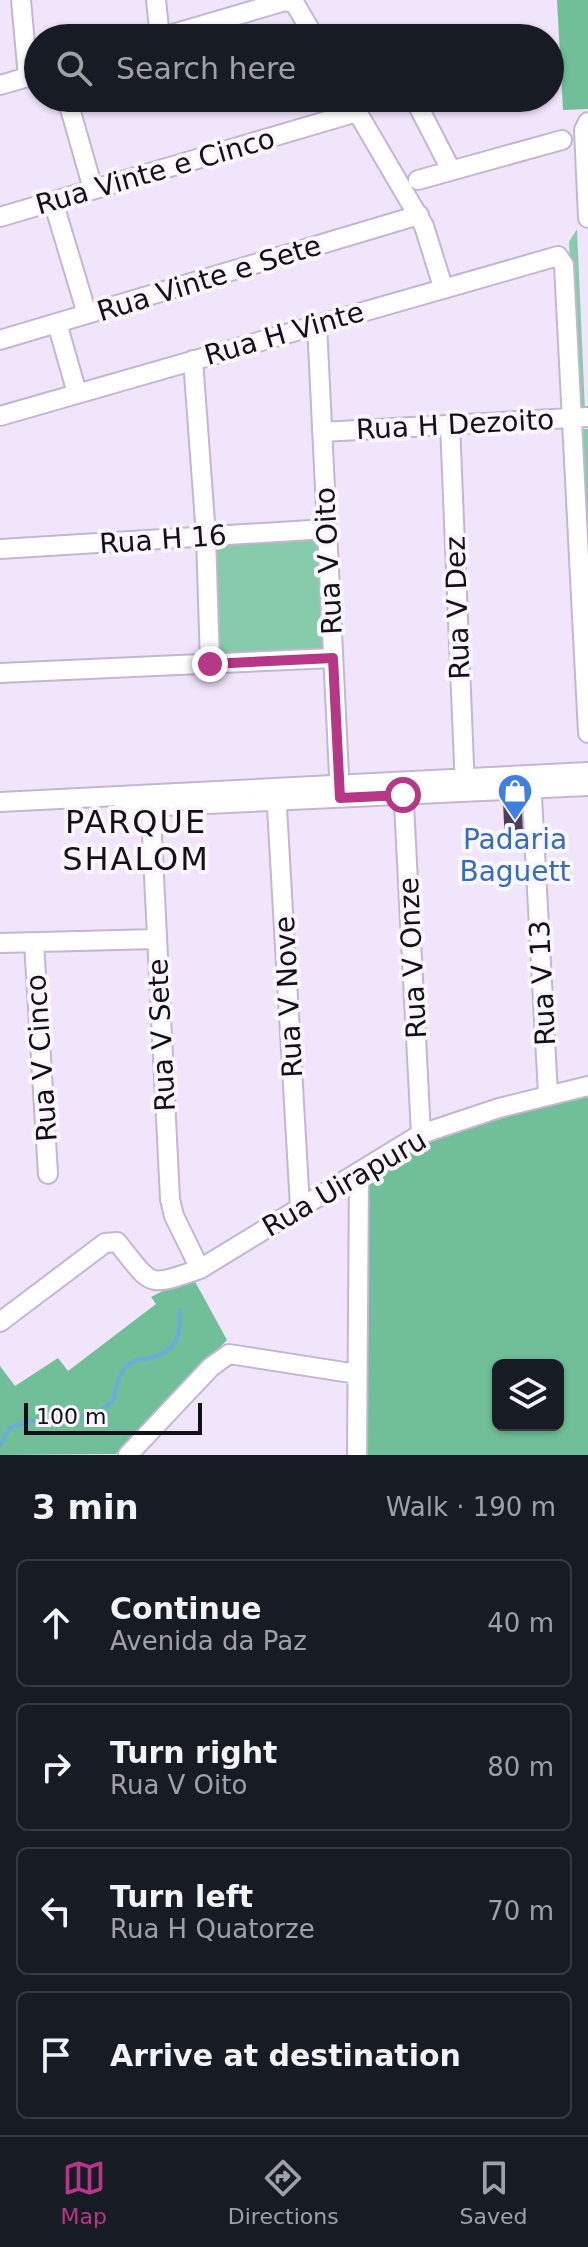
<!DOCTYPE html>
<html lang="en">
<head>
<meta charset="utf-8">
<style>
  body { margin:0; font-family:"DejaVu Sans",sans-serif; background:#20242c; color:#f1f3f6 }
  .controls { position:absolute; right:24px; bottom:24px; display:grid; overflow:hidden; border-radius:12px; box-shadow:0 2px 6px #0004 }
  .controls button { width:72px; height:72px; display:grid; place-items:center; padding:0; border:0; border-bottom:2px solid #363941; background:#171b24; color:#f1f3f6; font:40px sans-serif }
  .scale { position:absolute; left:24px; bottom:20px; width:178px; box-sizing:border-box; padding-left:8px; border:4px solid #140f19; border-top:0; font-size:22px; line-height:28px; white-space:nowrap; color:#140f19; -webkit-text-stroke:6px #f9f6fc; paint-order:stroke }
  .stop { position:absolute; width:24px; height:24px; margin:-18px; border:6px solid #b53786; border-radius:50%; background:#fff }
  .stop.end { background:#b53786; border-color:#fff; box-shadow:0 2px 8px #0008 }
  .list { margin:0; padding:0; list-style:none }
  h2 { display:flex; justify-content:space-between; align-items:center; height:104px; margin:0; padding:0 32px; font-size:34px }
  h2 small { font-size:26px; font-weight:400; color:#9ea1a6 }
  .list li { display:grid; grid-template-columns:52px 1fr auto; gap:24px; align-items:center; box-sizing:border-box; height:128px; margin:0 16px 16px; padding:0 16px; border:2px solid #363941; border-radius:12px }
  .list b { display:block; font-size:30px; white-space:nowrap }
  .list p { margin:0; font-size:26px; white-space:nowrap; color:#9ea1a6 }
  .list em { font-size:26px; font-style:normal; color:#9ea1a6 }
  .icon { flex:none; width:44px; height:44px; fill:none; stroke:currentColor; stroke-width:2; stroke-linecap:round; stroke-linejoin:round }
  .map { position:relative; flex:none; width:588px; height:1455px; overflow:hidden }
  .search { position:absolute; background:#171b24; box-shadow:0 2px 6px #0004; left:24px; right:24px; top:24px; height:88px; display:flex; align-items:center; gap:20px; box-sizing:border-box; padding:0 28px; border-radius:44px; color:#9ea1a6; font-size:30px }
  .sheet { height:680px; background:#171b24 }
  nav { display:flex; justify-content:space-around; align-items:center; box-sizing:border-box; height:112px; border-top:2px solid #363941; background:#171b24; font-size:22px; color:#9ea1a6 }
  nav a { display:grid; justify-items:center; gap:4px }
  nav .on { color:#b53786 }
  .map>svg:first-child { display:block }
</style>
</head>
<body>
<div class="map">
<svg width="588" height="1455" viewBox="0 0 588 1455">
  <rect width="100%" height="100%" fill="#f1e5fc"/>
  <path fill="#87ccaa" d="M577,229L585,411H577L569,242Z
    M579,429H588V618Z
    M322,537L326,650L215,655L211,542Z"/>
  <path fill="#70bf99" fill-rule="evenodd" d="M557,0H588V109L563,110Z
    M588,1094V1455H367V1178L423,1141ZM498,1365H558V1425H498Z
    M192,1276L227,1340L116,1454L0,1455V1366L15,1386L58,1358L68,1371L156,1304L151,1297Z"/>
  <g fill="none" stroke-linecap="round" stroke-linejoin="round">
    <path stroke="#6cabdc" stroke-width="4" d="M0,1445L10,1428L29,1421H62L94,1415L113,1401C116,1387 118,1370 132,1362C137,1359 145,1359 151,1358C177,1351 181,1335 180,1310"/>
  </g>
  <path fill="#4c3e55" d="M524,801L527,843L505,844L503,802Z"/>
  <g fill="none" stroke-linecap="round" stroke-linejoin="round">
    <defs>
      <path id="minor" d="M21,0L28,77
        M156,0L160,38
        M285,1L295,4L315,38
        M159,38L285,1
        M0,85L38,74
        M67,98L93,189
        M349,98L424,226L443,287
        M414,98L451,170
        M588,122L584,130L588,218
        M418,180L562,140
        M53,201L87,314
        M0,217L357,112
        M57,323L77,393
        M317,324L340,796
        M0,340L419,215
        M193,360L206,536L210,664
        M0,416L558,256L564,265L588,733
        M450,424L465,789
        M322,432L588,417
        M0,549L327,529
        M0,673L333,658
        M531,778L548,1094
        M403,785L421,1134
        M276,790L300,1207
        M150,795L170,1199L174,1216L200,1269
        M0,802L588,772
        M123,808L588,786
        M34,942L48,1174
        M0,943L156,939
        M0,1322L105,1243L117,1242C153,1286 145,1288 200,1269L421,1134L499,1108L588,1086
        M128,1455L211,1367L229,1354L357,1374
        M357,1455L359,1173"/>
    </defs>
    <use href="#minor" stroke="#c4b6d2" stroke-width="22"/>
    <use href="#minor" stroke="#fff" stroke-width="18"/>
  </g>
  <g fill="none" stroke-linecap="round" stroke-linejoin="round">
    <path stroke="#b53786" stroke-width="10" d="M210,664L333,658L340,798L403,795"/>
  </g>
  <defs>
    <symbol id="shop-pin" viewBox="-11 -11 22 30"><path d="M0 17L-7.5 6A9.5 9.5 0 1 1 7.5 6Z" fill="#3f7fe0" stroke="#f9f6fc"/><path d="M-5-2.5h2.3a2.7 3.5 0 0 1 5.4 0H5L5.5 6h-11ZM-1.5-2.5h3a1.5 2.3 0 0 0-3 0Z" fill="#fff"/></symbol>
  </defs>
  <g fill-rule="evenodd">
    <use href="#shop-pin" x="495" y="771" width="40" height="54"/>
  </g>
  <g text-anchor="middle" stroke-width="8" stroke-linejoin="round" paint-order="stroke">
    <g font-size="28" fill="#140f19" stroke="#f9f6fc">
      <text transform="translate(155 171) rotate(-16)" y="10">Rua Vinte e Cinco</text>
      <text transform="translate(209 278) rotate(-17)" y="10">Rua Vinte e Sete</text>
      <text transform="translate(284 333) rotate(-16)" y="10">Rua H Vinte</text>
      <text transform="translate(455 424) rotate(-3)" y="10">Rua H Dezoito</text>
      <text transform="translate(163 539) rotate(-4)" y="10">Rua H 16</text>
      <text transform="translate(328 561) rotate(-93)" y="10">Rua V Oito</text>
      <text transform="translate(457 608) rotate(-92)" y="10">Rua V Dez</text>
      <text transform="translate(412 958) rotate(-93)" y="10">Rua V Onze</text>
      <text transform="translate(542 983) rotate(-93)" y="10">Rua V 13</text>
      <text transform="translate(288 997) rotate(-93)" y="10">Rua V Nove</text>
      <text transform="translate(161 1035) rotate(-93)" y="10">Rua V Sete</text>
      <text transform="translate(41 1058) rotate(-94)" y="10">Rua V Cinco</text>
      <text transform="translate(344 1183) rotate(-30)" y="10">Rua Uirapuru</text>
    </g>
    <g font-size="28" fill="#366cbe" stroke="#f9f6fc">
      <text x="515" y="849">Padaria<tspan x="515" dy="32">Baguett</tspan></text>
    </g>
    <g font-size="32" letter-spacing="2" fill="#140f19" stroke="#f9f6fc">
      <text x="136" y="833">PARQUE<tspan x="136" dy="37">SHALOM</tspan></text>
    </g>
  </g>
</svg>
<div class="controls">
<button><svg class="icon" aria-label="layers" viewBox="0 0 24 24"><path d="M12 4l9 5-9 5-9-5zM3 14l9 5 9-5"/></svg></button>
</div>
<div class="scale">100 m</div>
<div class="stop" style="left:403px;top:795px"></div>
<div class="stop end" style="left:210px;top:664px"></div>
<div class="search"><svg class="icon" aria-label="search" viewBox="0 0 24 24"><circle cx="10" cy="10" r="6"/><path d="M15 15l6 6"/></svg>Search here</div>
</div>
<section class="sheet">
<h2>3 min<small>Walk · 190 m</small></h2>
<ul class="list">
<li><svg class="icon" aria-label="ahead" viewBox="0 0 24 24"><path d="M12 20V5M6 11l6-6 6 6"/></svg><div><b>Continue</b><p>Avenida da Paz</p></div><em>40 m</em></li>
<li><svg class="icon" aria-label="right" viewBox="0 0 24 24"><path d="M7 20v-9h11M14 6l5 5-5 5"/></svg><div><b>Turn right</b><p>Rua V Oito</p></div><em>80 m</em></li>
<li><svg class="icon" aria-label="left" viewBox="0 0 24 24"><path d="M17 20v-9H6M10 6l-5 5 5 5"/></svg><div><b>Turn left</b><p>Rua H Quatorze</p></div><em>70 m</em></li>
<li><svg class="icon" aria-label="arrive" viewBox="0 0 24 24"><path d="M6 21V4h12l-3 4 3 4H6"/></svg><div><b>Arrive at destination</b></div></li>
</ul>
</section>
<nav>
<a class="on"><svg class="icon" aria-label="map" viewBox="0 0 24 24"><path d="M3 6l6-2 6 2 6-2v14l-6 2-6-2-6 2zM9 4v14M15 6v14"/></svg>Map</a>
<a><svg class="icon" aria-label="directions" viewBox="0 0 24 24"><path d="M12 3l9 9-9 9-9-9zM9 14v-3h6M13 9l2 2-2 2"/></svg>Directions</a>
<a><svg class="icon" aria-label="saved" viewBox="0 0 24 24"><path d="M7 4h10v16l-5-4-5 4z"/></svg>Saved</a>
</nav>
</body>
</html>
